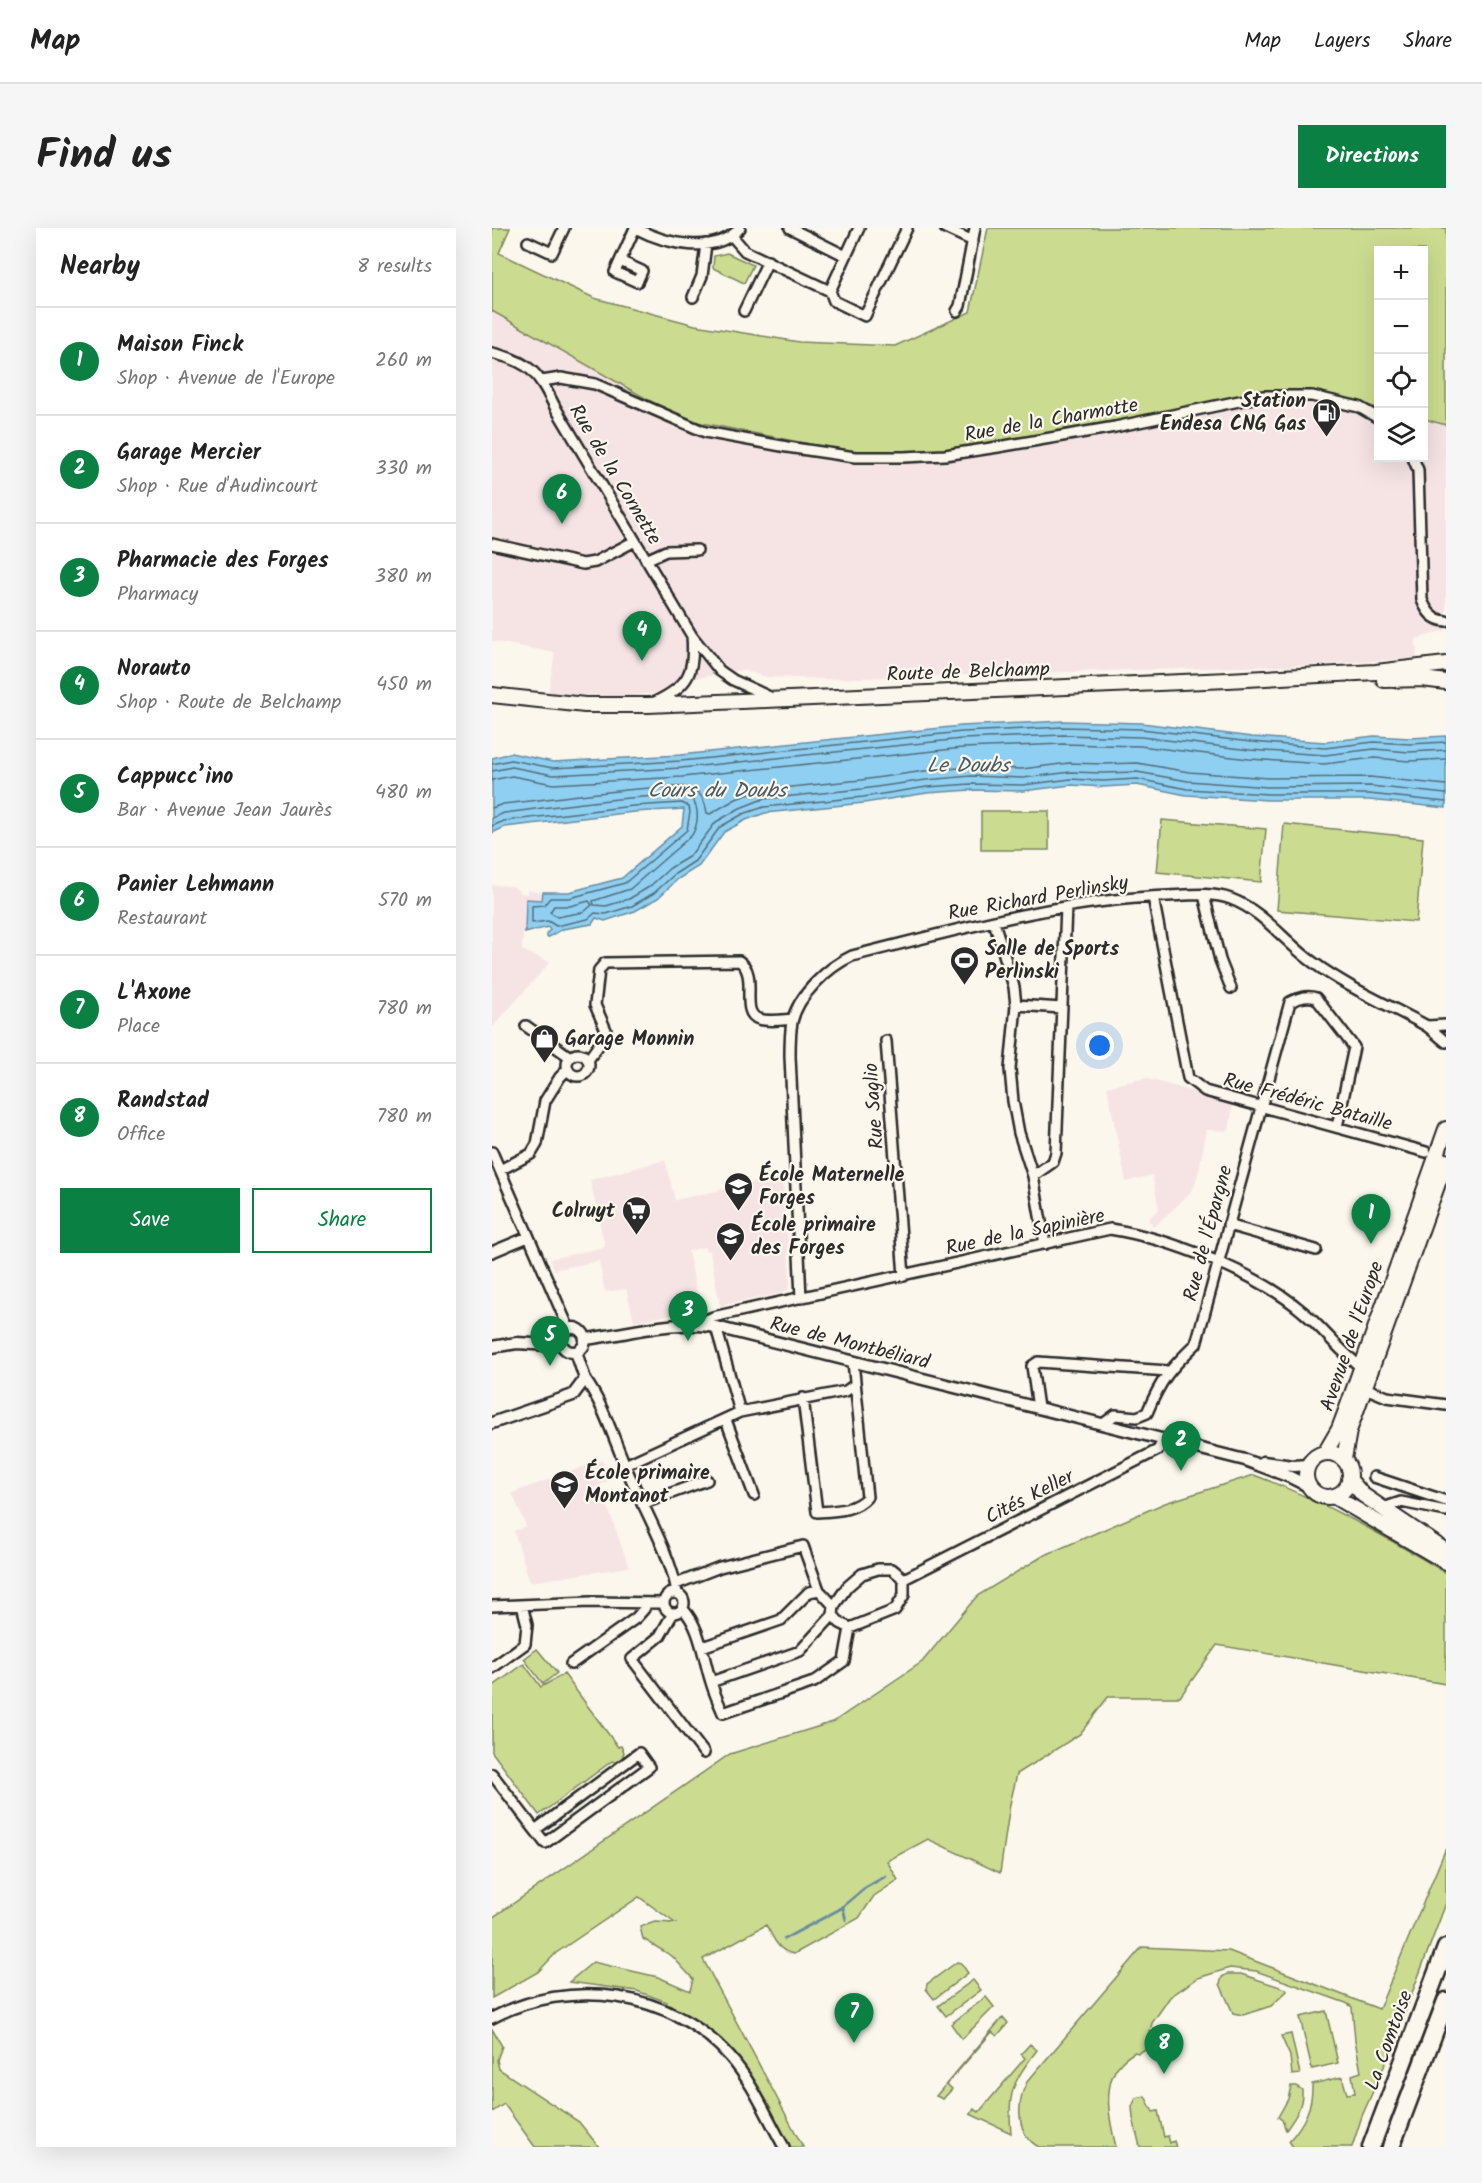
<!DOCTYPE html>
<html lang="en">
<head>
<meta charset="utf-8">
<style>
  body { margin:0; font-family:Kalam,sans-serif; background:#f6f6f6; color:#222 }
  .controls { position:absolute; right:18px; top:18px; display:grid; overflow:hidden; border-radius:0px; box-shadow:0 6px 24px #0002 }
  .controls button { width:54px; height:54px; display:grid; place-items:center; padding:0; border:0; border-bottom:2px solid #e0e0e0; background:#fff; color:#222; font:30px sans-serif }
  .you { position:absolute; left:608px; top:818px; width:21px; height:21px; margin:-15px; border:4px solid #fff; border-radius:50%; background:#1a73e8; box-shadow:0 0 0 9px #1a73e833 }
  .badge { display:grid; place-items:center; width:39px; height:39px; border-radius:50%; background:#0b8043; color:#fff; font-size:20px; font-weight:700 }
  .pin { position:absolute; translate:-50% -50px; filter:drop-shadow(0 2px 3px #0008) }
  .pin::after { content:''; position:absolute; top:32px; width:21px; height:18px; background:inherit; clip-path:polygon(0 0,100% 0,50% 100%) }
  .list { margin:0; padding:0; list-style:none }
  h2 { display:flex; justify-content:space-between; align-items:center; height:78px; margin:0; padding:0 24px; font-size:26px }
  h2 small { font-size:20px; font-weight:400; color:#767676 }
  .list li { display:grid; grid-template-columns:39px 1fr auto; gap:18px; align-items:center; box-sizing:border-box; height:108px; padding:0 24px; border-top:2px solid #e0e0e0 }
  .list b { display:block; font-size:22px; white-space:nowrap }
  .list p { margin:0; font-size:20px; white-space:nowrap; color:#767676 }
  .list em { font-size:20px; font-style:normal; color:#767676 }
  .actions { display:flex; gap:12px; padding:18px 24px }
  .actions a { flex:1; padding:14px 0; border:2px solid #0b8043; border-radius:0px; text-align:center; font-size:21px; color:#0b8043 }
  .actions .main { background:#0b8043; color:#fff }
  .icon { flex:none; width:33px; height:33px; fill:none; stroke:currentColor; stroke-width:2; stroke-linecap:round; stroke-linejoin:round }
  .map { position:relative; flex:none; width:954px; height:1919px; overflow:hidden; border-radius:0px }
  header { display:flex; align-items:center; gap:36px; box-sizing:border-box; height:84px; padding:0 30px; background:#fff; border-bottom:2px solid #e0e0e0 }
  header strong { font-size:28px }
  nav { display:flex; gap:33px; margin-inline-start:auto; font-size:21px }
  .intro { display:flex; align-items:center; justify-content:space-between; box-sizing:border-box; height:144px; padding:0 36px }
  h1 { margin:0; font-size:42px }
  .button { padding:15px 27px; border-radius:0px; background:#0b8043; color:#fff; font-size:21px; font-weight:700 }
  main { display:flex; gap:36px; padding:0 36px }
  aside { flex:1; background:#fff; border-radius:0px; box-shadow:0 6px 24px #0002 }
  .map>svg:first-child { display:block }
</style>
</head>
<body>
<header>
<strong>Map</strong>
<nav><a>Map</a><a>Layers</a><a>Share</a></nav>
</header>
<div class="intro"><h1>Find us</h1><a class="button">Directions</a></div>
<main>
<aside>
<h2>Nearby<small>8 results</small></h2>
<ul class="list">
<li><span class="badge">1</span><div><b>Maison Finck</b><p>Shop · Avenue de l'Europe</p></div><em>260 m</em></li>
<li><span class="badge">2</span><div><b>Garage Mercier</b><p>Shop · Rue d'Audincourt</p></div><em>330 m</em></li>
<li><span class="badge">3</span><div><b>Pharmacie des Forges</b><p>Pharmacy</p></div><em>380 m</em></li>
<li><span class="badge">4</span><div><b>Norauto</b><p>Shop · Route de Belchamp</p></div><em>450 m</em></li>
<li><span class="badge">5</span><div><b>Cappucc’ino</b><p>Bar · Avenue Jean Jaurès</p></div><em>480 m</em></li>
<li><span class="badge">6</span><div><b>Panier Lehmann</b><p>Restaurant</p></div><em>570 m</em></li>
<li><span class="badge">7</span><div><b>L'Axone</b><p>Place</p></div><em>780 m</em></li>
<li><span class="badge">8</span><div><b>Randstad</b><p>Office</p></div><em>780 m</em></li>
</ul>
<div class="actions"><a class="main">Save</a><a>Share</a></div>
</aside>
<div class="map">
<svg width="954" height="1919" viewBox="0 0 954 1919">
  <rect width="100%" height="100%" fill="#fbf7ec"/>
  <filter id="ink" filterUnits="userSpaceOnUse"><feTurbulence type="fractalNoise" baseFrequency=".0167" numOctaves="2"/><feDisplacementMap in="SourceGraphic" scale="12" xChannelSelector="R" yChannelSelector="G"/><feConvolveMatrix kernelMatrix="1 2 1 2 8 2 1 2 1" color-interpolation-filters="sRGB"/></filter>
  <g filter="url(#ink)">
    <path fill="#f6e4e5" d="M0,83L190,191L817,163L886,180V230H932V191L954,197V402L924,411L925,430L826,437L333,451L274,449L250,442L187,453L177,461L164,465L130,469L56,465L63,425L0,413Z
      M0,657L21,658L29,665L35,666L36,662L51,664L50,672L34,671L33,705H31L30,722L58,734L0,800Z
      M653,850L741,875L737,903L715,902L706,947L701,961L692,971L662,999L656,991L667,981L660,947L634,954L615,859Z
      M173,932L183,972L291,948L293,991H288L289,996L295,995L298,1055L296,1062L290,1065L228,1078L218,1023H214L212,1019L196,1023L209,1082L142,1093L134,1061L113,1064L107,1033L62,1042L58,1031L113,1019L98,952Z
      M110,1232L117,1253L108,1257L137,1339L38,1354L22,1303L34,1298L20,1265Z"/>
    <path fill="#cbdc90" stroke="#7b845e" stroke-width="1.5" d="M0,0H18L7,25L102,70L203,97L307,114L403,118L478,84L496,0H954V197L932,191V22H886V180L817,163L768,167L457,222L363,225L190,191L0,83Z
      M235,25L261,37L252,55L221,40L222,28Z
      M489,583H557V622H489Z
      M670,592L774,601L769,654L665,644Z
      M792,596L931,610L924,694L785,682Z
      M762,1247C829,1272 893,1308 954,1345V1456L725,1417L688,1469H616L588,1506L525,1546L518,1576L508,1645L436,1611L395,1633L406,1652L382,1668L367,1690L302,1726C285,1723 282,1710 274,1697L211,1731L311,1919H297C270,1864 237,1799 174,1777L175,1774L145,1763L77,1754L101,1734L166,1749L198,1763L201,1751L180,1728L151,1711L148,1699L163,1694L183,1695L147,1669L64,1725L46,1744L0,1770V1690L238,1526L341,1494L430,1434L485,1368L551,1328L673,1275Z
      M45,1421L65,1445L51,1456L32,1431Z
      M32,1436L49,1459L72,1446L126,1519L129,1518L132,1524L128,1536L120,1533L47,1587L0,1524V1459Z
      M954,1620V1675L894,1834L870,1888L860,1919H801L797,1913C812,1896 821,1879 820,1856L850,1849L855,1866L863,1865L860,1847L869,1844L863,1812L860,1779L854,1775L764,1743L738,1740L706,1750L678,1769L660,1795L654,1821L646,1825L643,1824C638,1827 632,1831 628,1836C609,1857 618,1895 624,1919H547C524,1907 524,1875 535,1854L650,1719L737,1723L887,1781Z
      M465,1734L469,1735L476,1745L442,1771L434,1761L435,1756Z
      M735,1746H749L794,1761L795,1763L779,1778L751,1787L741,1785L728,1756L730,1749Z
      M481,1752L489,1762L454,1788L446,1778Z
      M494,1769L502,1779L470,1811L459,1796Z
      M834,1783L846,1835L820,1841L808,1789Z
      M511,1789L516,1795L505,1808L500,1804L455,1856L460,1861L451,1871L444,1868Z
      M0,1801L10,1818L5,1832L7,1841L87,1894L107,1919H43L12,1876L0,1884Z
      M799,1806L808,1846L800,1847L798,1828L789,1808Z
      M538,1816L545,1822C521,1854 515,1864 519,1905L478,1886L482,1881L487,1884L533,1830L529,1826Z
      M799,1858H804L810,1862C811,1878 803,1890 794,1902L790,1892L786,1889L796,1871Z
      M653,1868L661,1884L666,1883L672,1909L676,1908L678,1915L682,1913L684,1919H648L641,1890L640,1879L644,1870Z"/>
    <path fill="#8fcff1" stroke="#678da2" stroke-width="1.5" d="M571,493L650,495L760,509L833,514L882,508L918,510L954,508V580L877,572H776L694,567L645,557L611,559L579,557L531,563L479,562L435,565L372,575L273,585L254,592L232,604L207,638L186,651L166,670L143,683L113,693L104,690L100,696L71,701L57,709H55V705L58,702L56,699L33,705L34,671L50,672L51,664H77L130,650L190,598L192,581L142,584L13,599L0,605V530L19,525L61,534L188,527L469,498Z"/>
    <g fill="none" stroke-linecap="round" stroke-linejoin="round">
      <path stroke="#536d7a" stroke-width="1.5" d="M0,536L19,532L61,540L189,533L470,504L571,499L649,501L759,514L833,520L882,514L918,516L954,514
        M0,543L20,539L61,547L189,540L470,511L571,507L649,509L758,522L833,527L882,521L917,524L954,522
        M0,552L20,548L61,556L190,549L471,520L571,516L648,518L757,531L832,536L882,530L917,533L954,531
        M0,580L11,576C60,571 110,563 160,560C171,560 186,557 197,560C209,563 213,573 215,585L218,586L244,571L269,562L369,552L433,543L478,539L530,541L577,535L611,536L645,535L697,544L776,550L878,549L954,557
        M0,590L12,585C41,582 182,560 200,571C208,581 206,597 200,607L138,661L101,673L102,677L114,678L137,671L157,659L178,640L198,628L224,594L248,580L271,571L370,561L434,552L479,548L531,550L579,544L611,545L645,544L696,553L776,559L878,558L954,566
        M0,598L12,593L141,578L190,575L197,579L198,584L195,602L133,655L78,670H58L52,677L40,678V695L56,693L64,698L96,691L103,685L114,686L140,678L162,665L183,646L203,633L228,599L251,586L272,579L371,569L435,559L479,556L531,557L579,551L611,553L645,551L695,561L776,566H877L954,574
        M97,673L100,677L92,684L65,689L58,684L62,678H78Z"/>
      <path stroke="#678da2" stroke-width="3" d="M351,1680L354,1692
        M292,1711L348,1681L373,1660L394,1648"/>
      <defs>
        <path id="minor" d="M298,0L354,28
          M367,0L338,63L342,73L373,88L415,0
          M453,0L481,13
          M240,8L253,23L338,63
          M36,14L60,25L72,0
          M128,33L150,43L145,54L123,44L143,0C174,16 222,28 248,0
          M201,69L210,48L214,16
          M252,83L276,33
          M465,83L468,78L483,0
          M0,125C39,134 46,145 63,179L200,408L228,443L241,452L278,469
          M50,153L69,150L103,156L213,204L295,219L363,229H412L453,227L506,219L623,199L771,168H820L867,179L886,190
          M921,230L926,242L930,372C935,384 941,392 954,393
          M0,316L91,336L103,334L143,313
          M154,332L174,323L205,322
          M163,474C197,458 203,444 200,408
          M712,667L728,732L739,760
          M661,669L696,850L713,863L934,924
          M502,694L522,759L524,777L518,841L521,873L527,905L541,948L553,1016
          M524,777L570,780
          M34,798L78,829
          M935,798L954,797
          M394,813L412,1048
          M75 837a11 11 0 1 1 22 0a11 11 0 1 1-22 0Z
          M96,832L114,807V802L103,777L107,742L113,735L247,733C268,746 246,785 267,791C277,794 290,792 300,791
          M0,924L77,1101
          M8,942L39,926L45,916L53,873L68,849L75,842
          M541,948L561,934L564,925L574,679
          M736,997L824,1022
          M0,1024L36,1009
          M309,1070L298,828C298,816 298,805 300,794C306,767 336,739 360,728C464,702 568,672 676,668C697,667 719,664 739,671C773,684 793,715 822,735C856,760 895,776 933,797C940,801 947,809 954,814
          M205,1096L221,1089L618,1001C676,1010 764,1044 810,1083C831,1100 847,1123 869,1139
          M224,1099L248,1184
          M93,1151C113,1179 122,1213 136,1244C151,1279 180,1329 185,1365
          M873,1160L895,1169L954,1177
          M311,1170L325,1284C343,1283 363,1283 375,1269L361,1134
          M546,1180L540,1138L546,1134L676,1143
          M234,1192L262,1267
          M611,1196L623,1187L645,1189L655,1185C669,1151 678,1141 704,1116L798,774C806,770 815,767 824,770L862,819L845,899
          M133,1237L248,1184L354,1163L362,1157
          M882,1249L954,1273
          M150,1276L215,1252
          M891,1280L909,1274L954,1283
          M184,1356L228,1339L311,1318L327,1362
          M172 1375a10 10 0 1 1 20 0a10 10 0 1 1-20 0Z
          M0,1378L98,1374L171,1375
          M191,1381C209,1400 211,1430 219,1454C222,1465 227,1475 231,1485L322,1454L352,1433L358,1400
          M181,1385L168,1408L140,1431L212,1525
          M341,1387L348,1395L358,1400L403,1382L412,1367V1351
          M210,1419L289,1392L317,1364L327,1362L342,1378
          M79,1436L144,1390L152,1381L154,1376
          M0,1440L33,1416L35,1397L30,1377
          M219,1454L308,1423L341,1387L342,1378L355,1359L370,1346L386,1341H400L412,1351L666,1222L672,1211
          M0,1546L53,1615L157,1539L147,1525L43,1602
          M0,1790C77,1749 179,1762 238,1829C261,1855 275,1889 292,1919"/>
        <path id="tertiary" d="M69 1112a12 12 0 1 1 24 0a12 12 0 1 1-24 0Z
          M93,1111C137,1106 180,1091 224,1099L753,1232L798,1249L818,1259
          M0,1119L25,1115L58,1117L69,1113
          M0,1195L81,1167L93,1151L84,1124
          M771,1234L801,1238L816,1237"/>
        <path id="primary" d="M892,452L930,451L954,454
          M0,467L93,477H156L736,452L884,444L954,436
          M833,1225L847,1201L855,1180L954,901
          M814 1247a22 22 0 1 1 44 0a22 22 0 1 1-44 0Z
          M852,1231L857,1203L954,933
          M857,1251L871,1267L954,1323
          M841,1268L954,1334"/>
        <path id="motorway" d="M879,1919L954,1720
          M899,1919L954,1773"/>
      </defs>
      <use href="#minor" stroke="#2b2b2b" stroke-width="14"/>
      <use href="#tertiary" stroke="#2b2b2b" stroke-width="15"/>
      <use href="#primary" stroke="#2b2b2b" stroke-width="18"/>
      <use href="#motorway" stroke="#2b2b2b" stroke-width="21"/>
      <use href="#minor" stroke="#fbf7ec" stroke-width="9"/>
      <use href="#tertiary" stroke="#fbf7ec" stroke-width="10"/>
      <use href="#primary" stroke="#fbf7ec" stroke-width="14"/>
      <use href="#motorway" stroke="#fbf7ec" stroke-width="16"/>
    </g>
  </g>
  <defs>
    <symbol id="fuel-pin" viewBox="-11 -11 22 30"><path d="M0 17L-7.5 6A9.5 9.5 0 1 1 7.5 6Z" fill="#2b2b2b" stroke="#fbf7ec"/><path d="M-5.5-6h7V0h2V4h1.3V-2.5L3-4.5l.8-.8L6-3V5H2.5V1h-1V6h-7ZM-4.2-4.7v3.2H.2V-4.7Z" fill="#fff"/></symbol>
    <symbol id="stadium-pin" viewBox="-11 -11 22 30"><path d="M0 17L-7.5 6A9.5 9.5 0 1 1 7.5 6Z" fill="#2b2b2b" stroke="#fbf7ec"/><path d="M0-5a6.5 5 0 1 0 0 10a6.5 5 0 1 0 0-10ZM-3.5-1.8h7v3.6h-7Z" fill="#fff"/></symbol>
    <symbol id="shop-pin" viewBox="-11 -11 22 30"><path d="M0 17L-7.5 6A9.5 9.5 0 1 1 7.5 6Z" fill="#2b2b2b" stroke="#fbf7ec"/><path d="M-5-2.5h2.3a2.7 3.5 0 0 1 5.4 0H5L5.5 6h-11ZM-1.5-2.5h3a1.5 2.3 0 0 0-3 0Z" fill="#fff"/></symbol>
    <symbol id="school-pin" viewBox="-11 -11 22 30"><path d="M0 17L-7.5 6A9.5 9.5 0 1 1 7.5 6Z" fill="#2b2b2b" stroke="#fbf7ec"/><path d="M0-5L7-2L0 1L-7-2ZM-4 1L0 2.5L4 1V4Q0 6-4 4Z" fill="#fff"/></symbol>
    <symbol id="supermarket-pin" viewBox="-11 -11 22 30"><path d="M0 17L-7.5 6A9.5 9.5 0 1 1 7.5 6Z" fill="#2b2b2b" stroke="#fbf7ec"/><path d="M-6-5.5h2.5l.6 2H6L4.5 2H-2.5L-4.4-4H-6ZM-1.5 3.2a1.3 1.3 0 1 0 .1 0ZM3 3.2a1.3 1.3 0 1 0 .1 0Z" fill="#fff"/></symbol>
  </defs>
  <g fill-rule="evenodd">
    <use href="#fuel-pin" x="818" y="168" width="33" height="45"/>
    <use href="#stadium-pin" x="456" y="716" width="33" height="45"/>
    <use href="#shop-pin" x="36" y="794" width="33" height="45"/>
    <use href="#school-pin" x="230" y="942" width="33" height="45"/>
    <use href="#supermarket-pin" x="128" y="966" width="33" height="45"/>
    <use href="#school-pin" x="222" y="992" width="33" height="45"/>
    <use href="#school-pin" x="56" y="1240" width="33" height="45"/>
  </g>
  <g text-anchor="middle" stroke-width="4.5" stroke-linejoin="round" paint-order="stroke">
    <g font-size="20" font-weight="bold" fill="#2b2b2b" stroke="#fbf7ec" text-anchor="start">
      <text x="814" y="179" text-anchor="end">Station<tspan x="814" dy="23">Endesa CNG Gas</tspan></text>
      <text x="493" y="727">Salle de Sports<tspan x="493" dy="23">Perlinski</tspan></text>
      <text x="73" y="817">Garage Monnin</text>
      <text x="267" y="953">École Maternelle<tspan x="267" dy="23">Forges</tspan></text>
      <text x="123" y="989" text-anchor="end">Colruyt</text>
      <text x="259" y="1003">École primaire<tspan x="259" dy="23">des Forges</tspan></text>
      <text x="93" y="1251">École primaire<tspan x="93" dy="23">Montanot</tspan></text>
    </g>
    <g font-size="20" fill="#2b2b2b" stroke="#fbf7ec">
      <text transform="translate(559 191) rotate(-10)" y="7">Rue de la Charmotte</text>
      <text transform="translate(124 246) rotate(59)" y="7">Rue de la Cornette</text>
      <text transform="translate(476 443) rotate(-2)" y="7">Route de Belchamp</text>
      <text transform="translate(546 669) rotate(-10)" y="7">Rue Richard Perlinsky</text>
      <text transform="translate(816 873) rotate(15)" y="7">Rue Frédéric Bataille</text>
      <text transform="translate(381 878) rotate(-94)" y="7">Rue Saglio</text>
      <text transform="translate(533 1003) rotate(-12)" y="7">Rue de la Sapinière</text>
      <text transform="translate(715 1005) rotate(-75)" y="7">Rue de l'Épargne</text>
      <text transform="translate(859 1108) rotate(-71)" y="7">Avenue de l'Europe</text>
      <text transform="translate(358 1114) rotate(14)" y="7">Rue de Montbéliard</text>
      <text transform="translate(537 1268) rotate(-27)" y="7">Cités Keller</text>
      <text transform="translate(896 1812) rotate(-70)" y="7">La Comtoise</text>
    </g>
    <g font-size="21" font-style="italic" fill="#495c66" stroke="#fbf7ec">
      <text x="476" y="544">Le Doubs</text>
      <text x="225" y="569">Cours du Doubs</text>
    </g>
  </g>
</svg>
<div class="controls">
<button>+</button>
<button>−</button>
<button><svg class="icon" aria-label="locate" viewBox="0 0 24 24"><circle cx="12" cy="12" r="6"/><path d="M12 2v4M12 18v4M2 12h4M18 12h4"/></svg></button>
<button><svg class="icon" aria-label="layers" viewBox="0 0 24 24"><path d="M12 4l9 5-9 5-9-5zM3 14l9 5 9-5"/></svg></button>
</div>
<div class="you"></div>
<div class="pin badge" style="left:879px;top:1016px">1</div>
<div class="pin badge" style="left:689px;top:1243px">2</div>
<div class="pin badge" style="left:196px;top:1113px">3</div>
<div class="pin badge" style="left:150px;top:433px">4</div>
<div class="pin badge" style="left:58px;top:1138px">5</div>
<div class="pin badge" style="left:70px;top:296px">6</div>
<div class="pin badge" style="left:362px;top:1815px">7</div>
<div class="pin badge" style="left:672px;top:1846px">8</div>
</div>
</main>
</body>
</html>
